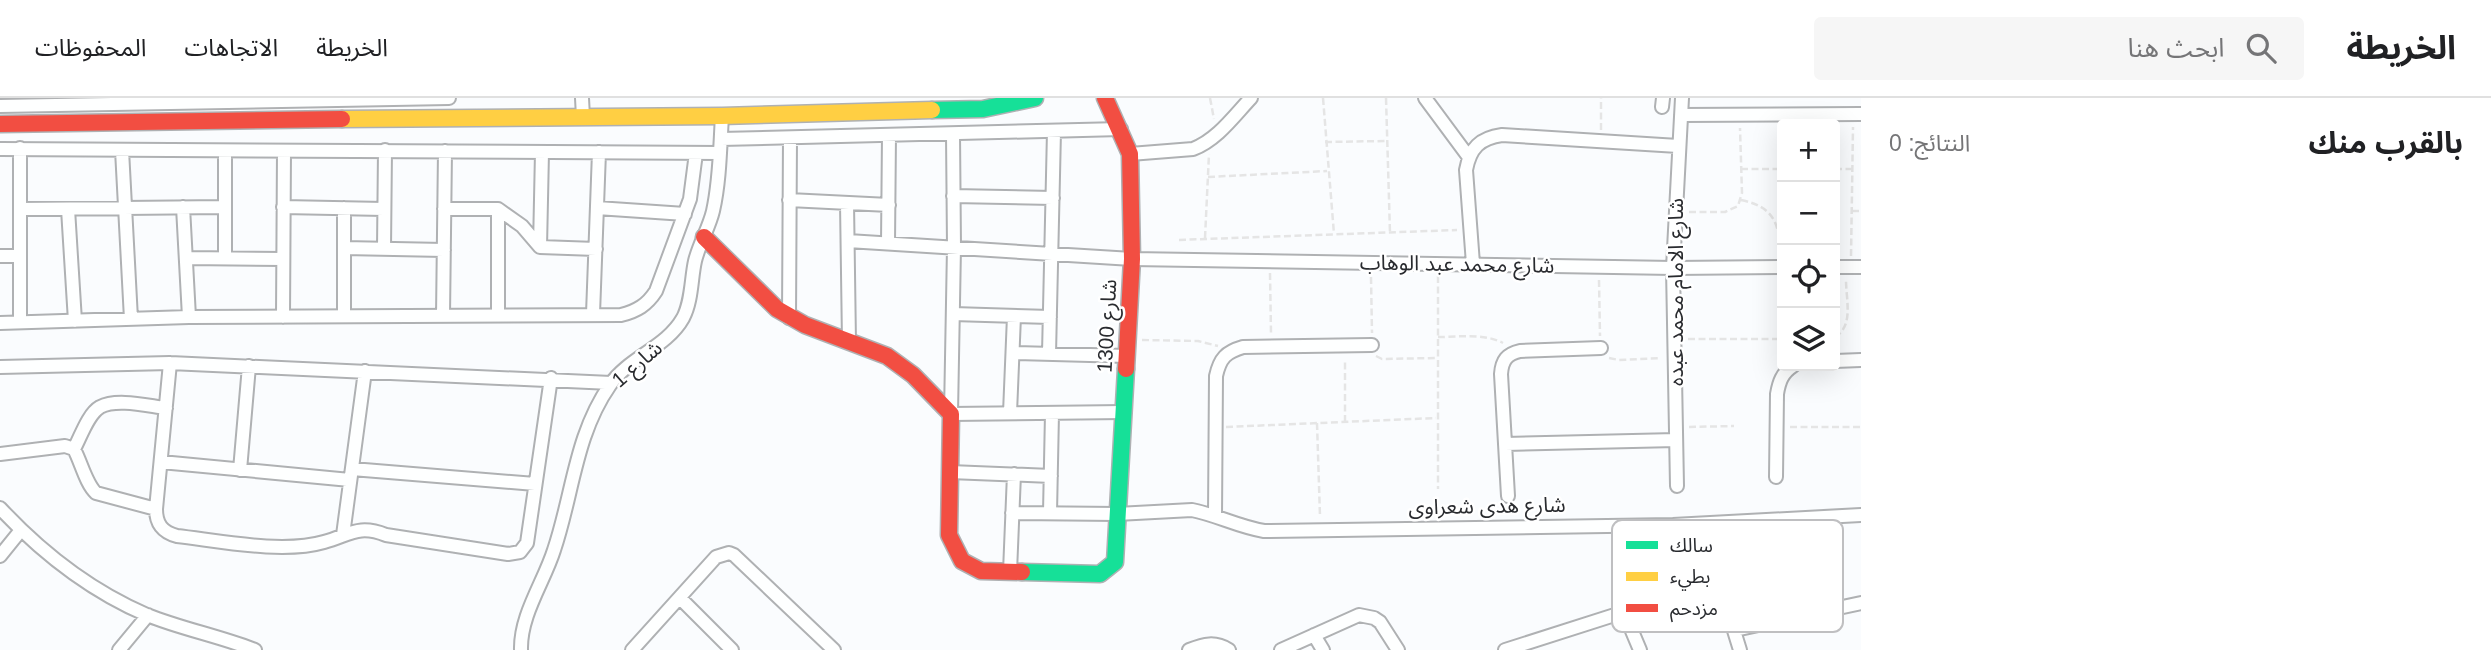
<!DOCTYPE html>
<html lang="ar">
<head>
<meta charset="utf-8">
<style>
  body { margin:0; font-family:Helvetica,"Noto Sans Arabic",sans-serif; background:#f6f6f6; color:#202124; direction:rtl }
  .controls { position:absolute; right:21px; top:21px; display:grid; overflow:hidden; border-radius:7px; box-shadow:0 7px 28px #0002 }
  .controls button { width:63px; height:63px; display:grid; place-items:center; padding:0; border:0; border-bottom:2px solid #e0e0e0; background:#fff; color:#202124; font:35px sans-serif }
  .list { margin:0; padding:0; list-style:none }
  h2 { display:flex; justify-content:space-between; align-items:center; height:91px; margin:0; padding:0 28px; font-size:30px }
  h2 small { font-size:23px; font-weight:400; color:#757577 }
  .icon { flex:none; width:38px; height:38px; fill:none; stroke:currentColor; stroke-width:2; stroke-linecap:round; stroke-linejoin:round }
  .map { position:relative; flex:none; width:1861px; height:552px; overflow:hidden; direction:ltr }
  header { display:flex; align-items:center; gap:42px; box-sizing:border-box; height:98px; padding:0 35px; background:#fff; border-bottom:2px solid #e0e0e0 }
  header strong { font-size:33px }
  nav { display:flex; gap:38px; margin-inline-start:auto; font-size:24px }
  .search { width:490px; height:63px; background:#f6f6f6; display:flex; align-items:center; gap:18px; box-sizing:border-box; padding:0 24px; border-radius:7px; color:#757577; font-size:26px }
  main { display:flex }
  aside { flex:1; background:#fff }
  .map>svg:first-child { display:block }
</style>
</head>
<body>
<header>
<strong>الخريطة</strong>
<div class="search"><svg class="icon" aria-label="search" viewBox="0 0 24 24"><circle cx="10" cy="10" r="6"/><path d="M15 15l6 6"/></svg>ابحث هنا</div>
<nav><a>الخريطة</a><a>الاتجاهات</a><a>المحفوظات</a></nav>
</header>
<main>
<aside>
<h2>بالقرب منك<small>النتائج: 0</small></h2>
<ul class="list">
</ul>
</aside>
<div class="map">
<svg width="1861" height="552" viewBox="0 0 1861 552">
  <rect width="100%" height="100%" fill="#fafcfe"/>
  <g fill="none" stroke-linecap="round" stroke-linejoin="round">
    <defs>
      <path id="street" d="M582,0L583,19
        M1425,0L1468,58
        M0,8L449,0
        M1662,9L1663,0
        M1681,17L1861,16
        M953,36L954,149L951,316L1124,314
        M721,41L1121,31
        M20,50V223
        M0,51L720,55
        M122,52L131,221
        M1130,56L1193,51C1217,42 1234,18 1251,0
        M953,98L1053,100
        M789,102L889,107
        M847,105L849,244
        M183,109L189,219
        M283,109L384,111
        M344,110V218
        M597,110L685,116
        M20,111L225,109
        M68,111L75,223
        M444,111H498L522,128L540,149L596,151
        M498,111V216
        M848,143L1132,161L1673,170L1782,169
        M888,145L889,37
        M540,149L542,54
        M344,150L444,152
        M384,150L385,52
        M0,158H20
        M225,159V53
        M186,160L283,161
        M1473,166L1466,72C1470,50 1480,40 1502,37L1678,48
        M1835,169H1861
        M593,216L599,54
        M953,216L1050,219
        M443,218L445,53
        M283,219L284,53
        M789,220L790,40
        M0,225L189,219L621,217C637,213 647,207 656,193L690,101L696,55
        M1013,255L1127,258
        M1049,256L1054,33
        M1835,263L1861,262
        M170,265L156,411C156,426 162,434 177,438C220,443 283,456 324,444C350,437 358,426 386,437L508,456L520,454L527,445L551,280
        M0,269L170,265L611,285
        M1010,315L1014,218
        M1505,346L1676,342
        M74,351C81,338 88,316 100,309C117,300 148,308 166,310
        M0,356L65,348L74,351C81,364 86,386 96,395L156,411
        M161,364L350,382
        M352,371L535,386
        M240,372L249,268
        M950,374L1051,378
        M1776,379L1777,296C1779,284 1782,275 1793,268
        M1677,388L1673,170L1682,0
        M1508,398L1501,276C1502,262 1507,256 1520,253L1601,250
        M0,410C41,454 91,493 147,517C182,531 219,538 255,552
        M1012,415L1117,416L1192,412C1217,417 1239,429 1264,433L1673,427L1861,417
        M1050,415L1052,315
        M1215,418L1216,278C1220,260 1226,254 1243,249L1372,247
        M343,437L365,273
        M0,458L21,432
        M1010,474L1014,376
        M680,500L732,552
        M1624,514L1640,552
        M1735,532L1861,505
        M1314,537L1323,552
        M119,552L148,517
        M521,552C520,517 544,484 554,452C573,396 575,337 610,287C629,259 666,250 683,220C692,203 691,181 695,163C699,146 709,130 713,113C720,82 720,49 722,18
        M632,552L716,459L729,455L734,457L834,552
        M1189,552C1204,546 1215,543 1229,552
        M1281,552L1359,517L1374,520L1380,524L1398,552
        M1505,552L1624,514L1690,485L1703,483L1715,487L1723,497L1740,552"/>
      <path id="fast" d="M932,12L983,11L1035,0
        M1022,474L1100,476L1115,464L1126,271"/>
      <path id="slow" d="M342,21L722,18L932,12"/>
      <path id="jam" d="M1105,0L1130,56L1132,161L1126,271
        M0,26L342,21
        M704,139L777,211L805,227L887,258L913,277L951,316L949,437L962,463L981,473L1022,474"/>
    </defs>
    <use href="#street" stroke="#afb1b3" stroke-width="16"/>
    <use href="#fast" stroke="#afb1b3" stroke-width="19"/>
    <use href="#slow" stroke="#afb1b3" stroke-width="19"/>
    <use href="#jam" stroke="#afb1b3" stroke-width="19"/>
    <path stroke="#e5e5e5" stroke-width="2.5" stroke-dasharray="7 3.5" stroke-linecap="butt" d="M1210,0L1214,21
      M1323,0L1334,136
      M1386,0L1390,135
      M1601,32V0
      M1325,44L1386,43
      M1741,71H1782
      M1835,71H1852
      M1208,79L1327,73
      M1741,102C1775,109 1779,126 1781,158
      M1852,113H1861
      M1689,114H1725L1738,108L1742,95L1740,30
      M1205,140L1209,56
      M1179,142L1457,132
      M1851,158L1853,29
      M1270,175L1271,235
      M1438,178V391
      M1371,179L1372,235
      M1599,182L1600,238
      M1438,239C1459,239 1484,235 1503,245
      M1835,239C1854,228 1846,202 1846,182
      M1688,241H1782
      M1142,242L1198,243L1218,248
      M1376,258L1382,261L1438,260
      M1609,260L1619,262L1661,260
      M1345,324V261
      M1317,325L1320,418
      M1226,329L1436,320
      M1689,329L1734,328
      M1790,329H1861"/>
    <use href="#street" stroke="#feffff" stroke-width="12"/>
    <use href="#fast" stroke="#16e098" stroke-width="16"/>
    <use href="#slow" stroke="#ffcf43" stroke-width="16"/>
    <use href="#jam" stroke="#f24e42" stroke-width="16"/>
  </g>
  <g text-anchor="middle" stroke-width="5" stroke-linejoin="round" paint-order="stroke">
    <g font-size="21" fill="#292b2f" stroke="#fff">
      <text transform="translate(1457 166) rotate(1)" y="7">شارع محمد عبد الوهاب</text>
      <text transform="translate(1676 194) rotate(-90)" y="7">شارع الامام محمد عبده</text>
      <text transform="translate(1107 228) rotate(-87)" y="7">شارع 1300</text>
      <text transform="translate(637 266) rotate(-41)" y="7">شارع 1</text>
      <text transform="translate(1487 408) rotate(-1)" y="7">شارع هدى شعراوى</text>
    </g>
  </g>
  <rect x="1612" y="422" width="231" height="112" rx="10" fill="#fff" stroke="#bfbfc1" stroke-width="2"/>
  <rect x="1626" y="443" width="32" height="8" fill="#16e098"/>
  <rect x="1626" y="474" width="32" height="9" fill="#ffcf43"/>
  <rect x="1626" y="506" width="32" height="8" fill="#f24e42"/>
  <g font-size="19" fill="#292b2f">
    <text x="1670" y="454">سالك</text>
    <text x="1670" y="485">بطيء</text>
    <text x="1670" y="517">مزدحم</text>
  </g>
</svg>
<div class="controls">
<button>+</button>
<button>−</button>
<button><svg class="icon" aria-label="locate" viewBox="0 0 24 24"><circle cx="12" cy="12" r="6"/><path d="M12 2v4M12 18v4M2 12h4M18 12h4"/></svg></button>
<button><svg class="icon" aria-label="layers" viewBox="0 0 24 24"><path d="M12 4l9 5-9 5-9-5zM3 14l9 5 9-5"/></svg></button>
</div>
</div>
</main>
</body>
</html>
